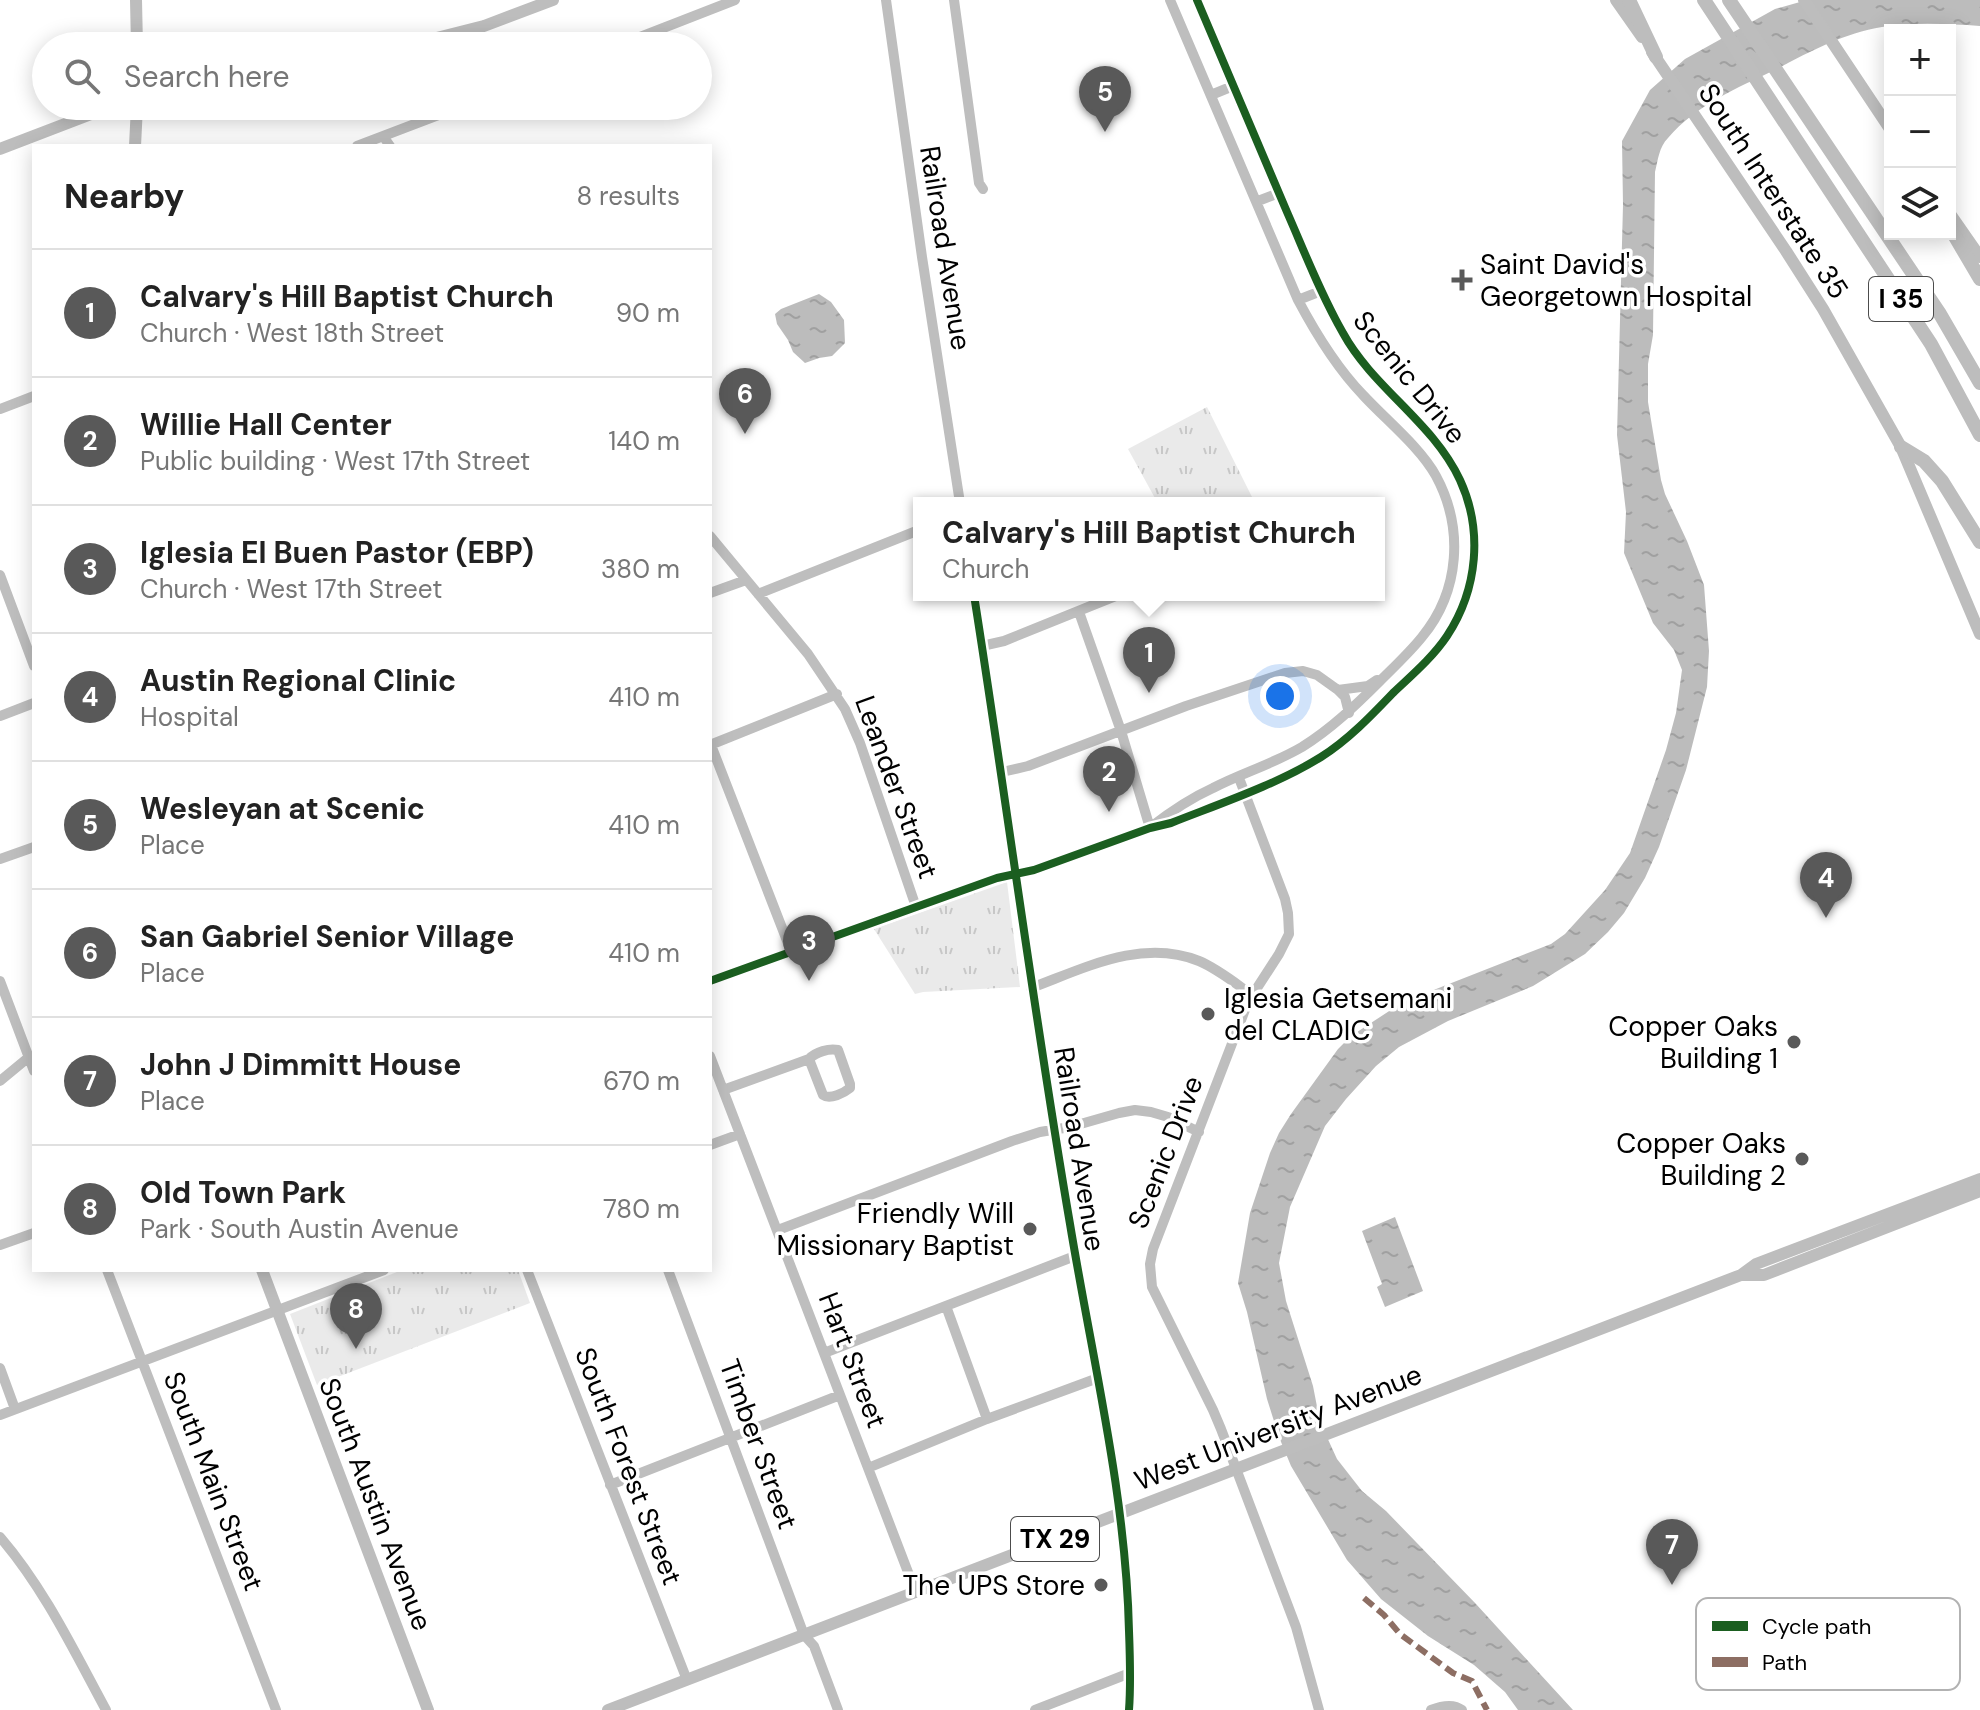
<!DOCTYPE html>
<html lang="en">
<head>
<meta charset="utf-8">
<style>
  body { margin:0; font-family:"DM Sans",sans-serif; background:#f6f6f6; color:#222 }
  .controls { position:absolute; right:24px; top:24px; display:grid; overflow:hidden; border-radius:0px; box-shadow:0 4px 20px #0003 }
  .controls button { width:72px; height:72px; display:grid; place-items:center; padding:0; border:0; border-bottom:2px solid #e0e0e0; background:#fff; color:#222; font:40px sans-serif }
  .you { position:absolute; left:1280px; top:696px; width:28px; height:28px; margin:-20px; border:6px solid #fff; border-radius:50%; background:#1a73e8; box-shadow:0 0 0 12px #1a73e833 }
  .badge { display:grid; place-items:center; width:52px; height:52px; border-radius:50%; background:#595959; color:#fff; font-size:26px; font-weight:700 }
  .pin { position:absolute; translate:-50% -66px; filter:drop-shadow(0 2px 4px #0008) }
  .pin::after { content:''; position:absolute; top:42px; width:28px; height:24px; background:inherit; clip-path:polygon(0 0,100% 0,50% 100%) }
  .popup { position:absolute; left:913px; top:497px; width:472px; height:104px; box-sizing:border-box; display:grid; place-content:center; border-radius:0px; background:#fff; filter:drop-shadow(0 2px 6px #0005); font-size:26px; white-space:nowrap; color:#767676 }
  .popup b { font-size:30px; color:#222 }
  .popup::after { content:''; position:absolute; left:50%; top:100%; margin-left:-16px; border:16px solid transparent; border-top-color:#fff }
  .list { margin:0; padding:0; list-style:none }
  h2 { display:flex; justify-content:space-between; align-items:center; height:104px; margin:0; padding:0 32px; font-size:34px }
  h2 small { font-size:26px; font-weight:400; color:#767676 }
  .list li { display:grid; grid-template-columns:52px 1fr auto; gap:24px; align-items:center; box-sizing:border-box; height:128px; padding:0 32px; border-top:2px solid #e0e0e0 }
  .list b { display:block; font-size:30px; white-space:nowrap }
  .list p { margin:0; font-size:26px; white-space:nowrap; color:#767676 }
  .list em { font-size:26px; font-style:normal; color:#767676 }
  .icon { flex:none; width:44px; height:44px; fill:none; stroke:currentColor; stroke-width:2; stroke-linecap:round; stroke-linejoin:round }
  .map { position:relative; flex:none; width:1980px; height:1710px; overflow:hidden }
  .search { position:absolute; background:#fff; box-shadow:0 4px 20px #0003; left:32px; top:32px; width:680px; height:88px; display:flex; align-items:center; gap:20px; box-sizing:border-box; padding:0 28px; border-radius:44px; color:#767676; font-size:30px }
  .panel { position:absolute; background:#fff; box-shadow:0 4px 20px #0003; left:32px; top:144px; width:680px; height:1128px; border-radius:0px }
  .map>svg:first-child { display:block }
</style>
</head>
<body>
<div class="map">
<svg width="1980" height="1710" viewBox="0 0 1980 1710">
  <defs>
    <pattern id="grass-tufts" width="24" height="20" patternUnits="userSpaceOnUse" patternTransform="scale(2)"><rect width="24" height="20" fill="#eaeaea"/><path d="M3 7l-1-3M5 7V3M7 7l1-3M15 17l-1-3M17 17v-4M19 17l1-3" fill="none" stroke="#c7c7c7"/></pattern>
    <pattern id="water-ripples" width="26" height="14" patternUnits="userSpaceOnUse" patternTransform="scale(2)"><rect width="26" height="14" fill="#bcbcbc"/><path d="M2 4q2-2 4 0t4 0M15 11q2-2 4 0t4 0" fill="none" stroke="#a0a0a0"/></pattern>
  </defs>
  <rect width="100%" height="100%" fill="#fff"/>
  <path fill="url(#grass-tufts)" d="M1207,407L1255,503H1160L1156,500L1128,449Z
    M1007,882L1020,987L923,992L915,994L874,929Z
    M402,1270H518L530,1303L317,1385L290,1314Z"/>
  <path fill="url(#water-ripples)" d="M1807,0H1980V26C1948,24 1914,22 1882,27C1844,33 1809,52 1775,70C1737,88 1696,105 1668,138C1659,147 1658,160 1655,172L1653,335L1648,364V402L1661,480L1665,494L1687,541L1704,585L1709,651L1707,687L1686,770L1659,847L1645,878L1624,913L1608,932L1585,954L1533,986L1448,1021L1399,1047L1376,1066L1346,1099L1325,1126L1290,1207L1279,1263L1286,1301L1313,1386L1320,1422L1337,1459L1362,1491L1386,1511L1476,1604L1573,1710H1518L1505,1692L1474,1665L1428,1636L1381,1599L1347,1560L1291,1466L1279,1437L1267,1399L1247,1312L1238,1283L1250,1213L1270,1153L1279,1133L1291,1114L1338,1049L1351,1036L1403,1002L1551,944L1565,934L1605,890L1630,853L1666,750L1676,713L1682,670L1674,650L1653,623L1624,553L1626,512L1617,435L1623,205L1622,141L1650,90L1685,59L1775,9Z
    M819,294L831,302L844,320L845,343L832,356L819,358L805,363L793,352L788,340L777,324L775,314L781,309Z
    M1395,1217L1423,1291L1385,1307L1377,1287L1382,1284L1362,1231Z"/>
  <g fill="none" stroke-linecap="round" stroke-linejoin="round">
    <path stroke="#bebebe" stroke-width="10" d="M886,0L922,257L960,503
      M954,0L979,183L983,189
      M617,46L735,0
      M1211,95L1233,86
      M383,136L390,146
      M357,146L462,106
      M1258,201L1279,193
      M1298,300L1321,291
      M0,409L34,396
      M710,536L808,654L845,709L860,743L916,907
      M0,575L34,666
      M710,593L746,580
      M758,594L919,530
      M974,595C1007,805 1034,1015 1070,1224C1092,1358 1126,1495 1129,1631C1130,1657 1131,1684 1129,1710
      M1079,612L1121,731L1150,828
      M982,646L1004,641L1118,595
      M1338,690L1368,686L1377,680
      M0,716L34,703
      M710,745L837,694
      M711,745L791,951
      M1002,772L1028,766L1186,706L1285,673L1303,671L1317,675L1338,690L1345,697L1349,713
      M1239,778L1285,899L1288,913L1289,934L1279,954L1248,1002L1153,1249L1150,1264L1152,1287L1213,1410L1221,1429L1296,1627L1319,1710
      M1151,827C1170,812 1191,798 1213,788C1242,773 1273,764 1302,747C1331,729 1356,705 1380,681C1395,666 1410,652 1422,637C1460,591 1464,528 1436,476C1420,447 1386,420 1363,395C1336,367 1316,334 1298,300L1170,0
      M0,859L34,847
      M0,981L34,1071
      M710,981L997,878L1034,870L1150,828L1171,823C1219,804 1278,784 1321,757C1348,740 1371,716 1393,693C1412,675 1433,657 1447,636C1478,589 1483,530 1460,480C1433,422 1373,388 1343,333C1321,295 1305,253 1287,212C1257,141 1227,71 1197,0
      M1031,988C1085,968 1142,938 1199,961C1218,969 1235,983 1252,995
      M710,1056L916,1593
      M0,1081L29,1057
      M723,1090L809,1059C816,1052 829,1048 838,1050L850,1084V1088C844,1093 830,1100 823,1095L809,1059
      M710,1145L740,1134
      M778,1230L1012,1141L1040,1132L1070,1127L1119,1113L1135,1110L1151,1112L1168,1117L1199,1132
      M0,1245L34,1233
      M107,1270L276,1710
      M527,1270L687,1680
      M668,1270L804,1635L814,1646L838,1710
      M946,1306L987,1419
      M824,1353L1075,1256
      M0,1368L15,1409
      M0,1415L384,1270
      M868,1468L987,1419L1098,1378
      M610,1485L840,1395
      M0,1537C44,1588 74,1651 106,1710
      M1035,1710L1130,1673
      M1431,1710C1441,1706 1453,1703 1462,1710"/>
    <path stroke="#bdbdbd" stroke-width="12" d="M136,0L137,46
      M1616,0L1642,37
      M1804,0L1890,129
      M405,46L484,26L553,0
      M1652,52L1786,251L1823,309L1901,447L1980,634
      M135,146L137,106
      M0,149L112,106
      M1950,214L1980,257
      M262,1270L428,1710
      M1741,1275H1764L1980,1191
      M608,1710L1741,1275L1756,1264L1980,1179"/>
    <path stroke="#bdbdbd" stroke-width="14" d="M1629,0L1656,57
      M1704,0L1931,344L1980,435
      M1729,0L1940,314L1980,383
      M1950,228L1980,279
      M1901,447L1924,461L1942,481L1980,542"/>
    <path stroke="#8d6e63" stroke-width="6" stroke-dasharray="12 6" stroke-linecap="butt" d="M1364,1598L1384,1615L1400,1634L1453,1673L1472,1681L1487,1710"/>
    <defs>
      <path id="cycleway" d="M974,595C1007,805 1034,1015 1070,1224C1092,1358 1126,1495 1129,1631C1130,1657 1131,1684 1129,1710
        M710,981L997,878L1034,870L1150,828L1171,823C1219,804 1278,784 1321,757C1348,740 1371,716 1393,693C1412,675 1433,657 1447,636C1478,589 1483,530 1460,480C1433,422 1373,388 1343,333C1321,295 1305,253 1287,212C1257,141 1227,71 1197,0"/>
    </defs>
    <use href="#cycleway" stroke="#fff" stroke-width="13"/>
    <use href="#cycleway" stroke="#1b5e20" stroke-width="8"/>
  </g>
  <g fill="#595959" stroke="#fff" stroke-width="3">
    <path d="M1458 268h8v8h8v8h-8v8h-8v-8h-8v-8h8z"/>
    <circle cx="1208" cy="1014" r="8"/>
    <circle cx="1794" cy="1042" r="8"/>
    <circle cx="1802" cy="1159" r="8"/>
    <circle cx="1030" cy="1229" r="8"/>
    <circle cx="1101" cy="1585" r="8"/>
  </g>
  <g text-anchor="middle" stroke-width="7" stroke-linejoin="round" paint-order="stroke">
    <g fill="#fff" stroke="#4c4c4c" stroke-width="2">
      <rect x="1869" y="277" width="64" height="44" rx="6"/>
      <rect x="1011" y="1517" width="88" height="44" rx="6"/>
    </g>
    <g font-size="26" font-weight="bold" fill="#000">
      <text x="1901" y="308">I 35</text>
      <text x="1055" y="1548">TX 29</text>
    </g>
    <g font-size="28" fill="#000" stroke="#fff">
      <text transform="translate(1774 191) rotate(57)" y="10">South Interstate 35</text>
      <text transform="translate(946 248) rotate(81)" y="10">Railroad Avenue</text>
      <text transform="translate(1410 377) rotate(51)" y="10">Scenic Drive</text>
      <text transform="translate(897 787) rotate(70)" y="10">Leander Street</text>
      <text transform="translate(1080 1149) rotate(81)" y="10">Railroad Avenue</text>
      <text transform="translate(1165 1152) rotate(-69)" y="10">Scenic Drive</text>
      <text transform="translate(853 1360) rotate(69)" y="10">Hart Street</text>
      <text transform="translate(1278 1427) rotate(-21)" y="10">West University Avenue</text>
      <text transform="translate(759 1444) rotate(70)" y="10">Timber Street</text>
      <text transform="translate(629 1466) rotate(69)" y="10">South Forest Street</text>
      <text transform="translate(214 1481) rotate(69)" y="10">South Main Street</text>
      <text transform="translate(376 1504) rotate(69)" y="10">South Austin Avenue</text>
    </g>
    <g font-size="28" fill="#000" stroke="#fff" text-anchor="end">
      <text x="1480" y="274" text-anchor="start">Saint David's<tspan x="1480" dy="32">Georgetown Hospital</tspan></text>
      <text x="1224" y="1008" text-anchor="start">Iglesia Getsemani<tspan x="1224" dy="32">del CLADIC</tspan></text>
      <text x="1778" y="1036">Copper Oaks<tspan x="1778" dy="32">Building 1</tspan></text>
      <text x="1786" y="1153">Copper Oaks<tspan x="1786" dy="32">Building 2</tspan></text>
      <text x="1014" y="1223">Friendly Will<tspan x="1014" dy="32">Missionary Baptist</tspan></text>
      <text x="1085" y="1595">The UPS Store</text>
    </g>
  </g>
  <rect x="1696" y="1598" width="264" height="92" rx="12" fill="#fff" stroke="#b2b2b2" stroke-width="2"/>
  <rect x="1712" y="1621" width="36" height="10" fill="#1b5e20"/>
  <rect x="1712" y="1657" width="36" height="10" fill="#8d6e63"/>
  <g font-size="22" fill="#000">
    <text x="1762" y="1634">Cycle path</text>
    <text x="1762" y="1670">Path</text>
  </g>
</svg>
<div class="controls">
<button>+</button>
<button>−</button>
<button><svg class="icon" aria-label="layers" viewBox="0 0 24 24"><path d="M12 4l9 5-9 5-9-5zM3 14l9 5 9-5"/></svg></button>
</div>
<div class="you"></div>
<div class="pin badge" style="left:1149px;top:693px">1</div>
<div class="popup"><b>Calvary's Hill Baptist Church</b>Church</div>
<div class="pin badge" style="left:1109px;top:812px">2</div>
<div class="pin badge" style="left:809px;top:981px">3</div>
<div class="pin badge" style="left:1826px;top:918px">4</div>
<div class="pin badge" style="left:1105px;top:132px">5</div>
<div class="pin badge" style="left:745px;top:434px">6</div>
<div class="pin badge" style="left:1672px;top:1585px">7</div>
<div class="pin badge" style="left:356px;top:1349px">8</div>
<div class="search"><svg class="icon" aria-label="search" viewBox="0 0 24 24"><circle cx="10" cy="10" r="6"/><path d="M15 15l6 6"/></svg>Search here</div>
<section class="panel">
<h2>Nearby<small>8 results</small></h2>
<ul class="list">
<li><span class="badge">1</span><div><b>Calvary's Hill Baptist Church</b><p>Church · West 18th Street</p></div><em>90 m</em></li>
<li><span class="badge">2</span><div><b>Willie Hall Center</b><p>Public building · West 17th Street</p></div><em>140 m</em></li>
<li><span class="badge">3</span><div><b>Iglesia El Buen Pastor (EBP)</b><p>Church · West 17th Street</p></div><em>380 m</em></li>
<li><span class="badge">4</span><div><b>Austin Regional Clinic</b><p>Hospital</p></div><em>410 m</em></li>
<li><span class="badge">5</span><div><b>Wesleyan at Scenic</b><p>Place</p></div><em>410 m</em></li>
<li><span class="badge">6</span><div><b>San Gabriel Senior Village</b><p>Place</p></div><em>410 m</em></li>
<li><span class="badge">7</span><div><b>John J Dimmitt House</b><p>Place</p></div><em>670 m</em></li>
<li><span class="badge">8</span><div><b>Old Town Park</b><p>Park · South Austin Avenue</p></div><em>780 m</em></li>
</ul>
</section>
</div>
</body>
</html>
